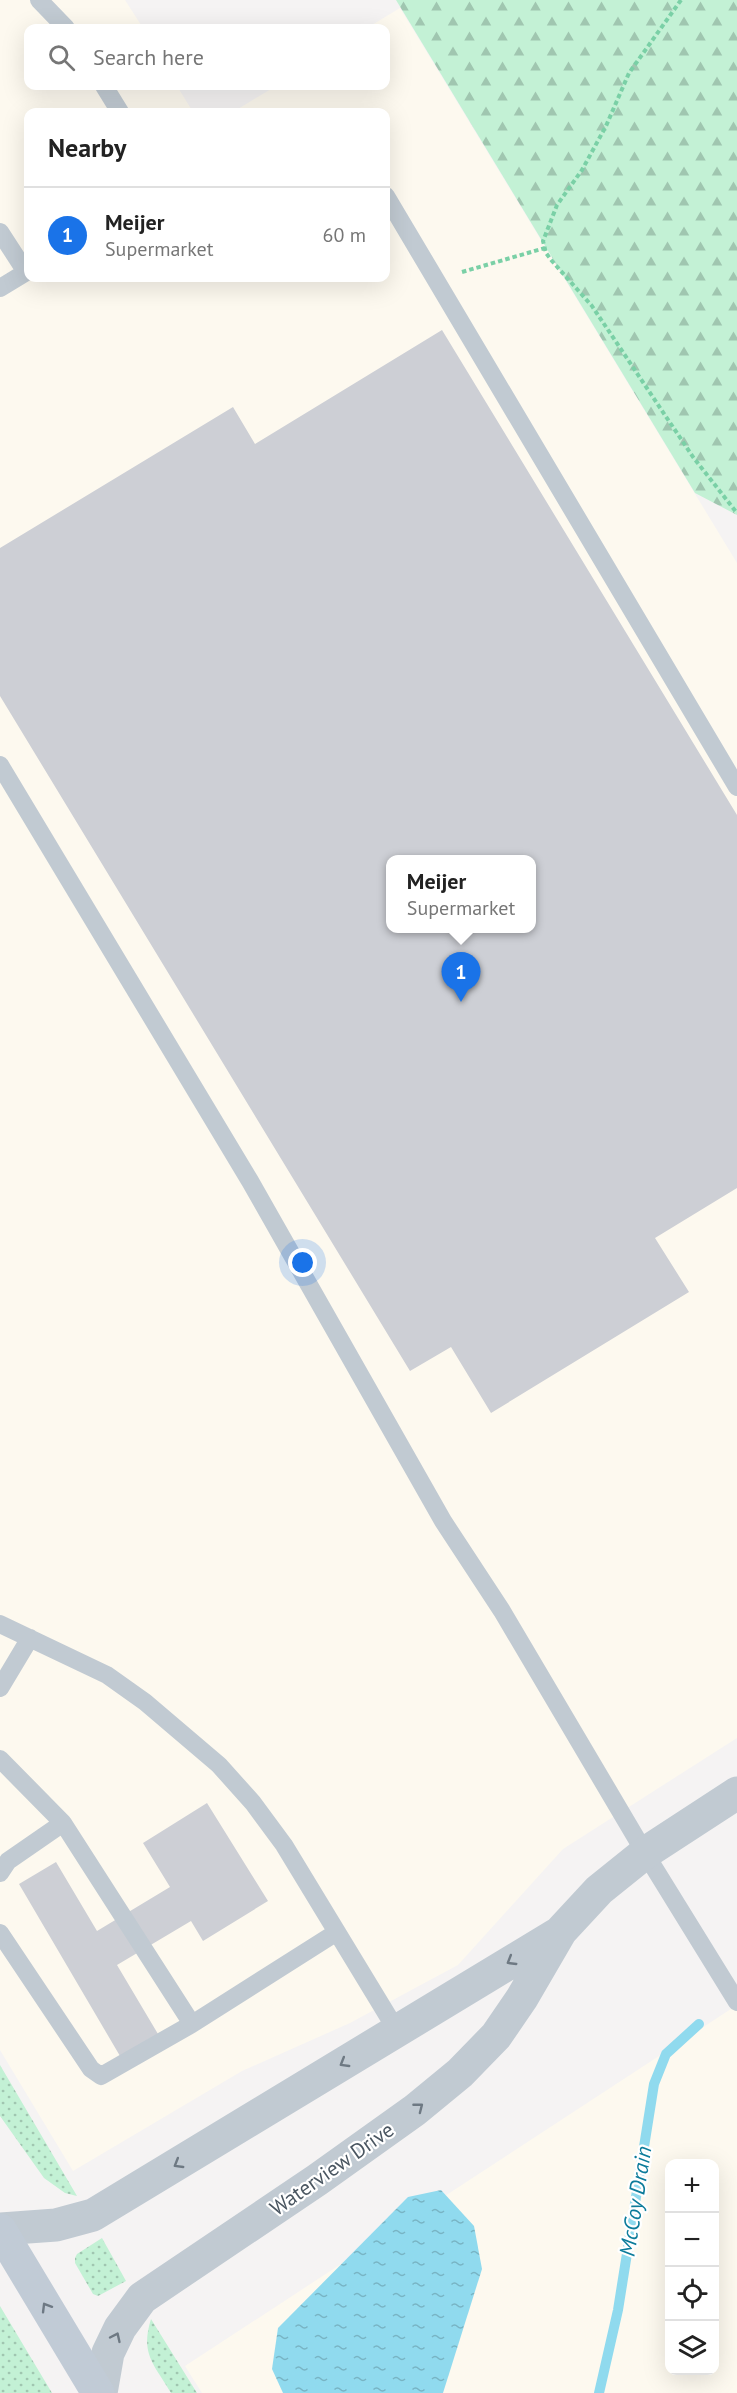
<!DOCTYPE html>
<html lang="en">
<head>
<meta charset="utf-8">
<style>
  body { margin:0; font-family:"PT Sans",sans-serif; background:#f6f6f6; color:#222 }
  .controls { position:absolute; right:18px; bottom:18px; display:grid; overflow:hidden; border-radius:12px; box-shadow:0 6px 24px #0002 }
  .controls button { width:54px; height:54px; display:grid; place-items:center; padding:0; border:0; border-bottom:2px solid #e0e0e0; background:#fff; color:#222; font:30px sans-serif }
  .you { position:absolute; left:303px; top:1263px; width:21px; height:21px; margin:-15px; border:4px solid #fff; border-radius:50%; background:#1a73e8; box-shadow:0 0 0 9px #1a73e833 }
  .badge { display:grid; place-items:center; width:39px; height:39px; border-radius:50%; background:#1a73e8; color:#fff; font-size:20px; font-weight:700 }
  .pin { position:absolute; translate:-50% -50px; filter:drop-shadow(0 2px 3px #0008) }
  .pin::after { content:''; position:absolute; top:32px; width:21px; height:18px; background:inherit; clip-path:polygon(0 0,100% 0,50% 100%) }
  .popup { position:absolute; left:386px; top:855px; width:150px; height:78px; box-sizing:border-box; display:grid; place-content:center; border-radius:12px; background:#fff; filter:drop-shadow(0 2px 4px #0005); font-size:20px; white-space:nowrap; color:#767676 }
  .popup b { font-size:22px; color:#222 }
  .popup::after { content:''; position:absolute; left:50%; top:100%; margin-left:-12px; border:12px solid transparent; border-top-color:#fff }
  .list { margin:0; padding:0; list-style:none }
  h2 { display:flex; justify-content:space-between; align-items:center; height:78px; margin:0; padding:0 24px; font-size:26px }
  h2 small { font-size:20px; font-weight:400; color:#767676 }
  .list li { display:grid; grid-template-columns:39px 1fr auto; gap:18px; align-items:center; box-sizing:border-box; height:96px; padding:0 24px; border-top:2px solid #e0e0e0 }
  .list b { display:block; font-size:22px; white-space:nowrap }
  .list p { margin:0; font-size:20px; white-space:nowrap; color:#767676 }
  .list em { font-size:20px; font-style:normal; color:#767676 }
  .icon { flex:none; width:33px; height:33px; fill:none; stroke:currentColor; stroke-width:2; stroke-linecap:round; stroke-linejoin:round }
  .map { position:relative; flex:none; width:737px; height:2393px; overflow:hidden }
  .search { position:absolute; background:#fff; box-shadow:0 6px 24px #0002; left:24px; top:24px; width:366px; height:66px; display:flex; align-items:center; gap:15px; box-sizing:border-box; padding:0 21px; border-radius:12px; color:#767676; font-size:22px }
  .panel { position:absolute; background:#fff; box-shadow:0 6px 24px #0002; left:24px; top:108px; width:366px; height:174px; border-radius:12px }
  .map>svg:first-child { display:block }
</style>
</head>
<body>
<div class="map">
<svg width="737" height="2393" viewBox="0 0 737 2393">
  <defs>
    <pattern id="grass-dots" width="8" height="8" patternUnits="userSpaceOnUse" patternTransform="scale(1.5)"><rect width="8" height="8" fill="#c3f1d5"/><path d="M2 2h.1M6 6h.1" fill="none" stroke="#a0c6b0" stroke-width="1.8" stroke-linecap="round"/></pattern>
    <pattern id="forest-firs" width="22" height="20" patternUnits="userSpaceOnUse" patternTransform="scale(1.5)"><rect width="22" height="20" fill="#c3f1d5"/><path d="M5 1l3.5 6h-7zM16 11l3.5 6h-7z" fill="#a0c6b0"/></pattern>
    <pattern id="water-ripples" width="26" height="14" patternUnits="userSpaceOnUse" patternTransform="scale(1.5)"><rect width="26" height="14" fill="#90daee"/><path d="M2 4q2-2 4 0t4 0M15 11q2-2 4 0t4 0" fill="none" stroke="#78b4c4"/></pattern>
  </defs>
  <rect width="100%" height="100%" fill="#f5f3f3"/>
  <path fill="#fdf9ef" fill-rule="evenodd" d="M0,0H125L143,28H28V86H177L193,112H28V278H386V112H233L276,86H386V28H367L400,8L737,563V1738L563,1849L458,1965L350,2023L242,2071L73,2171L0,2050ZM390,860H532V928H390Z
    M737,2005V2393H202L185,2366ZM670,2164H714V2370H670Z"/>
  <path fill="url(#grass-dots)" d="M0,2065L77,2196L65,2193L44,2178L0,2116Z
    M102,2238L126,2281L98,2296L93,2294L75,2263V2258L77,2254Z
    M0,2306L52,2393H0Z
    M151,2319L197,2393H171C154,2364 140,2354 151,2319Z"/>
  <path fill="url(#forest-firs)" d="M396,0H737V515L695,493Z"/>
  <path fill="url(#water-ripples)" d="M441,2190L474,2226L482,2269L443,2393H283L272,2369L278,2328L408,2197Z"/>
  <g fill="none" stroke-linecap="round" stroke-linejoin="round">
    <path stroke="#90daee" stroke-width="10" d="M599,2393L618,2310L654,2084L666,2054L699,2024"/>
  </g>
  <path fill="#cdcfd5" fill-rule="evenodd" d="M442,330L737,815V1188L655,1238L689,1292L491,1413L451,1347L410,1371L0,696V548L233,407L255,444ZM390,860H532V928H390Z
    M207,1803L268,1901L203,1941L191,1921L117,1965L158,2034L120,2056L19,1884L56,1862L97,1931L170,1887L143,1843Z"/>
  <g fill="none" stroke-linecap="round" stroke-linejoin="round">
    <path stroke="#7ad0a6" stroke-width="4" stroke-dasharray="4.5 3" stroke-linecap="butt" d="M681,0L629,73L606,126L582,170L557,205L543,241L546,253L552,261L592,306L693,457L737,513
      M462,272L545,248"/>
    <path stroke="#c1cad2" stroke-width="18" d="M39,0L66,28
      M104,86L120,112
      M386,196L737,787
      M0,232L26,272
      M0,288L28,271
      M0,765L250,1181L443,1521L502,1611L645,1853L737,2002
      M0,1624L107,1675L145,1702L219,1765L253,1803L284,1845L397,2031
      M0,1688L30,1638
      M0,1759L63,1823L8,1861L0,1873
      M63,1823L192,2024
      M0,1933L91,2069L101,2076L192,2024L337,1932"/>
    <path stroke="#c1cad2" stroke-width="33" d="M0,2229L56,2225L93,2215L557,1934
      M101,2393L108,2353L120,2328L142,2298L317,2180L415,2110L460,2073L496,2036L522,1998L561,1931L599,1890L645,1853L737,1793"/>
    <path stroke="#c1cbd6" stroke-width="33" d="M0,2230L98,2393"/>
  </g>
  <defs><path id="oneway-chevron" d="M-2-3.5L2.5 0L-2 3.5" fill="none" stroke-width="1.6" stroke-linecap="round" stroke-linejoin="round" transform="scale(1.5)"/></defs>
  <g stroke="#6e7983">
    <use href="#oneway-chevron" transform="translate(511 1961) rotate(149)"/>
    <use href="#oneway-chevron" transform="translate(344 2063) rotate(149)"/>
    <use href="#oneway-chevron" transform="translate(419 2107) rotate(-38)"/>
    <use href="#oneway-chevron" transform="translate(178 2164) rotate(149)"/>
    <use href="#oneway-chevron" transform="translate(116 2337) rotate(-65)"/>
  </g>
  <use stroke="#6e7984" href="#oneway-chevron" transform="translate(46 2307) rotate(-121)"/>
  <g text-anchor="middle" stroke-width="4.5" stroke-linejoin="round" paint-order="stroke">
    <g font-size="21" fill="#4a5661" stroke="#fff">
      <text transform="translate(332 2169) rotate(-35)" y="7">Waterview Drive</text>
    </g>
    <g font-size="22" font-style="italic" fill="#0c7c9b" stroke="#fff">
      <text transform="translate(635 2201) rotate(-81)" y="8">McCoy Drain</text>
    </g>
  </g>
</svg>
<div class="controls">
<button>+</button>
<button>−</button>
<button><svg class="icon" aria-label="locate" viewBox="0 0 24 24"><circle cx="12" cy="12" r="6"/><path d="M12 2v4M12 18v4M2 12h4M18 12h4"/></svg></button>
<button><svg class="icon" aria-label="layers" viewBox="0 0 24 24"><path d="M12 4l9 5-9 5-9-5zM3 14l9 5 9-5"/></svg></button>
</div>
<div class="you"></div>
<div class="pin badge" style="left:461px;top:1002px">1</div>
<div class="popup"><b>Meijer</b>Supermarket</div>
<div class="search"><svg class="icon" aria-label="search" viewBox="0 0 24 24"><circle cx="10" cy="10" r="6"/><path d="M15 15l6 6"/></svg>Search here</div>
<section class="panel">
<h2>Nearby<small></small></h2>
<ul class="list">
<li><span class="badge">1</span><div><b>Meijer</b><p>Supermarket</p></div><em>60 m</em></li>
</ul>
</section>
</div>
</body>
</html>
